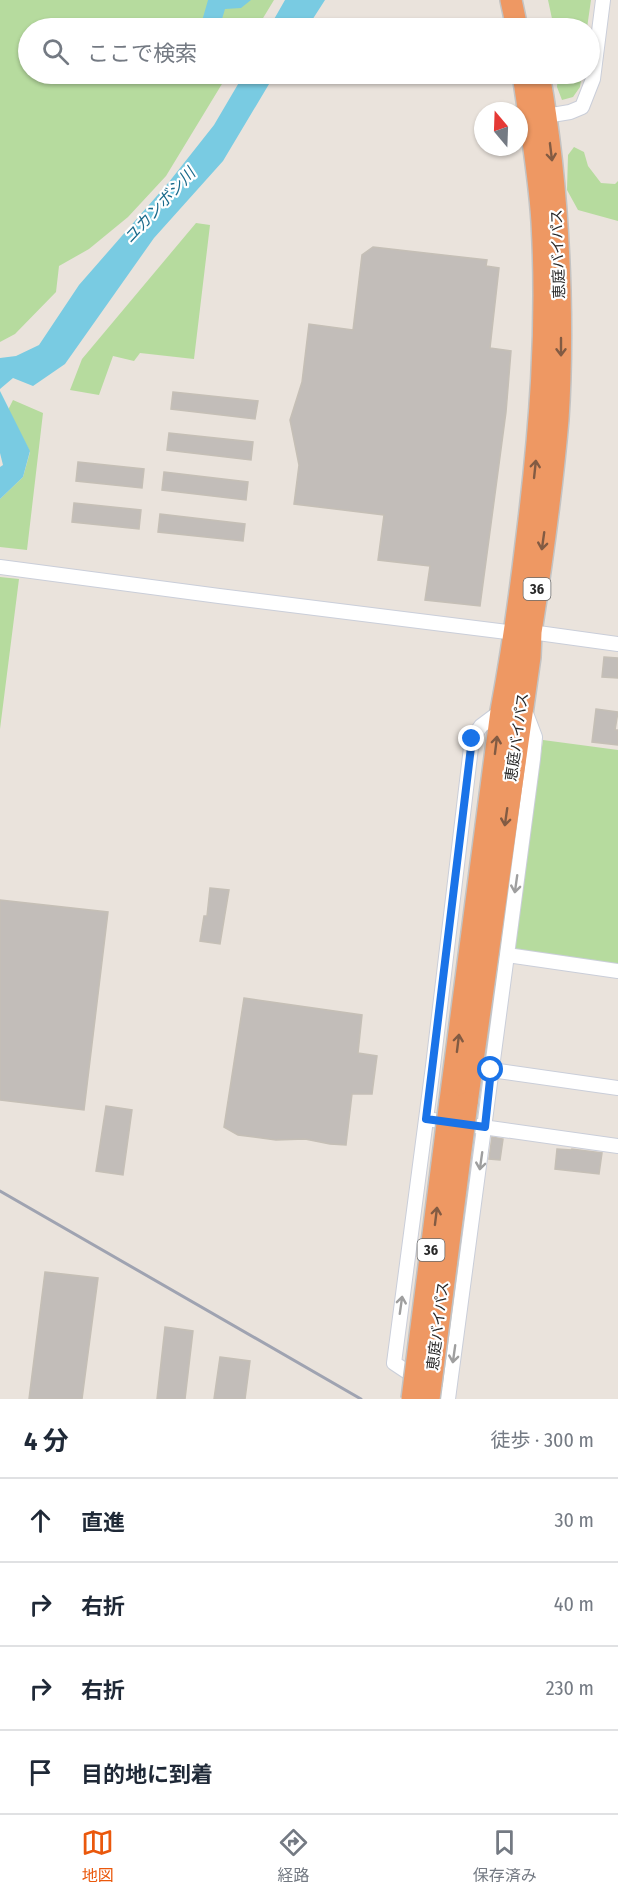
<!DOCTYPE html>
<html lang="ja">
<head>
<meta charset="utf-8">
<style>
  body { margin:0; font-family:"Fira Sans Condensed","Noto Sans JP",sans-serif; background:#f6f6f7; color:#1f2937 }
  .compass { position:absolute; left:474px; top:102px; width:54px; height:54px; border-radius:50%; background:#fff; box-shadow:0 2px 4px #0004; rotate:341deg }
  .stop { position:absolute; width:18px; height:18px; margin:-14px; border:4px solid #1a73e8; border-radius:50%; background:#fff }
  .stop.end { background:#1a73e8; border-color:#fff; box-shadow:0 2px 6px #0008 }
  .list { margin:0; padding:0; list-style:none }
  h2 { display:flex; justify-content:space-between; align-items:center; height:78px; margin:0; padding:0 24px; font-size:26px }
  h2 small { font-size:20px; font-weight:400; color:#747a83 }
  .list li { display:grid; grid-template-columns:39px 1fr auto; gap:18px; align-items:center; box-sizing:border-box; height:84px; padding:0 24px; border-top:2px solid #e0e1e3 }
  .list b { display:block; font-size:22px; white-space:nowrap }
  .list em { font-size:20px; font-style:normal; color:#747a83 }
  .icon { flex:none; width:33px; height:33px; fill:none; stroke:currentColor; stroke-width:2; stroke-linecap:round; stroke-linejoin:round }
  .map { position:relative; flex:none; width:618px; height:1399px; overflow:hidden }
  .search { position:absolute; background:#fff; box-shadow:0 2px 4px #0004; left:18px; right:18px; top:18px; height:66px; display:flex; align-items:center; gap:15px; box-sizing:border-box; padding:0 21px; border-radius:33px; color:#747a83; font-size:22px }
  .sheet { height:414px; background:#fff }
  nav { display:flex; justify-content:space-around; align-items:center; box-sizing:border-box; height:84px; border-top:2px solid #e0e1e3; background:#fff; font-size:16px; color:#747a83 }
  nav a { display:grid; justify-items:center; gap:3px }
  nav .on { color:#ea580c }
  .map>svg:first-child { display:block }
</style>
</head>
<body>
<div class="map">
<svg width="618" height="1399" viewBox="0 0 618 1399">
  <rect width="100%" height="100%" fill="#eae3dc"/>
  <path fill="#b6db9e" d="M0,0H274L257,28H28V74H228L166,176L128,217L89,249L59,266L56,292L15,334L0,342Z
    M548,0H591L587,28H554Z
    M558,74H582L580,87L573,97L562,100L557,87Z
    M574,147L584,152L588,166L601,183L615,184L618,181V221L578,210L567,190L568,155Z
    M196,223L210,225L194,359L140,353L134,361L113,356L99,395L70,390L82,359Z
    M13,400L43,413L27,550L0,547V499L23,477L30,452L8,410Z
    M0,577L19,579L0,729Z
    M543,740L618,750V964L513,950Z"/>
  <path fill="#79cbe2" d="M208,0H251L241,8L225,9L222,19L230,23L232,28H200Z
    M285,0H325L307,28H269Z
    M244,74H275L223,161L154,238L65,364L33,386L13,378L0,389V358L16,356L39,345L79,285L169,182L214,125Z
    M0,391L30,451L23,477L0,499V467L3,465L0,453Z"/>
  <path fill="#c2bdb9" stroke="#c5bfb6" stroke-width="1.5" d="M373,247L487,260L486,266L499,268L490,348L511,351L506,412L480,606L425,600L430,566L378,560L384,515L294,504L299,465L290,420L302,382L309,324L353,330L362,255Z
    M173,392L258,401L255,419L171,409Z
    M169,433L253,442L251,460L167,450Z
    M78,462L144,469L142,488L76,481Z
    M164,472L248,482L246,500L162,490Z
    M74,503L141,510L139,529L72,522Z
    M160,514L245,524L243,541L158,532Z
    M604,657L618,658V678L602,677Z
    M596,709L618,712L615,730H618V745L592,742Z
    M210,888L229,890L220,944L200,941L204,916H207Z
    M0,900L108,912L84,1110L0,1100Z
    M244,998L362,1015L358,1053L377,1056L372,1094H352L346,1145L330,1144L305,1139L276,1140L238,1135L224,1127Z
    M106,1106L132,1110L123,1175L96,1171Z
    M492,1137L503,1139L500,1160L489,1159Z
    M557,1149L572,1150V1149L602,1153L599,1174L555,1169Z
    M45,1272L98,1278L82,1399H29Z
    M165,1327L193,1331L185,1399H157Z
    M220,1357L250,1361L245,1399H214Z"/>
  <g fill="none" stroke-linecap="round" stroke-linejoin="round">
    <defs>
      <path id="minor" d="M540,117L570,112L582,107L593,79L603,0
        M0,567L219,596L515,633L531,632L618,644
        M507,955L618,971
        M491,1070L618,1088
        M426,1119L618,1146
        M448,1399L394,1363L433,1066L472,739L481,726L501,711
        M448,1399L533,759L535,737L524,708"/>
      <path id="highway" d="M511,0L517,28
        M450,1101L501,711C512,653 520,595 527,536C540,431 548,328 542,222C539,172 530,123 523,74
        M467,1103L530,657L531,632C542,561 552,490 558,419C561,376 561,334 560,291C558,218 552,146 539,74"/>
    </defs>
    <use href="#minor" stroke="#caced9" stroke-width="16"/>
    <use href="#highway" stroke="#c3c3c3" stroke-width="24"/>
    <use href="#minor" stroke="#fff" stroke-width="14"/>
    <use href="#highway" stroke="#ee9863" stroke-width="21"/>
    <path stroke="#9fa3b1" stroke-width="3" d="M0,1191L361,1399"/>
    <defs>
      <path id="highway-bridge" d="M412,1399L450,1101
        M429,1399L467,1103"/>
    </defs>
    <use href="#highway-bridge" stroke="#c3c3c3" stroke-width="24" stroke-linecap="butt"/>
    <use href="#highway-bridge" stroke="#ee9863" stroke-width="21"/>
  </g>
  <defs><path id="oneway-shaft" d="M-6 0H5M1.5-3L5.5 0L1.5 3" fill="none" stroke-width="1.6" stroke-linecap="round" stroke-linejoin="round" transform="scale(1.5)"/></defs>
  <g stroke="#825b43">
    <use href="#oneway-shaft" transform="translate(551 152) rotate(83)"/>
    <use href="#oneway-shaft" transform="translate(561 347) rotate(90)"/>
    <use href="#oneway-shaft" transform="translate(535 469) rotate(-84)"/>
    <use href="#oneway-shaft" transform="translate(543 541) rotate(98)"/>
    <use href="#oneway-shaft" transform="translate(496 745) rotate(-83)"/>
    <use href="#oneway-shaft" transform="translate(506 817) rotate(98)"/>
    <use href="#oneway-shaft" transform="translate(458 1043) rotate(-83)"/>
    <use href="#oneway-shaft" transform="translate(436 1216) rotate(-83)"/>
  </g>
  <g stroke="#9f9f9f">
    <use href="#oneway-shaft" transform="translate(516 884) rotate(98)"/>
    <use href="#oneway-shaft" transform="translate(481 1161) rotate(98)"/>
    <use href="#oneway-shaft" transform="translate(401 1305) rotate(-82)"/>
    <use href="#oneway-shaft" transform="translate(454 1354) rotate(98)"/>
  </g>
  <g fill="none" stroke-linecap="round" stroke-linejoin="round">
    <path stroke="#1a73e8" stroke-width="8" d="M472,739L426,1119L485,1127L491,1070"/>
  </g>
  <g text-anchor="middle" stroke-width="4.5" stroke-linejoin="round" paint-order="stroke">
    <g fill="#fff" stroke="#696969" stroke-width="1.5">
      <rect x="523.5" y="578" width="27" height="22" rx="4.5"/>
      <rect x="417.5" y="1239" width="27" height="22" rx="4.5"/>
    </g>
    <g font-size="14" font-weight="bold" fill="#292929">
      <text x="537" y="594">36</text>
      <text x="431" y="1255">36</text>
    </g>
    <g font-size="15" fill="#292929" stroke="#fff">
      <text transform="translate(558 254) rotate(-92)" y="5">恵庭バイパス</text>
      <text transform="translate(517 737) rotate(-82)" y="5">恵庭バイパス</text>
      <text transform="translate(438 1326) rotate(-83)" y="5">恵庭バイパス</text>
    </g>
    <g font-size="16" font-style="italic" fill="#1a6a8b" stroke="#fff">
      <text transform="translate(159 205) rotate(-47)" y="6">ユカンボシ川</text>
    </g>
  </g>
</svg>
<svg class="compass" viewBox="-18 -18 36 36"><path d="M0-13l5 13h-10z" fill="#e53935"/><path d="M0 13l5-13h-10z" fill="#747a83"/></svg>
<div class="stop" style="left:491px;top:1070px"></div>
<div class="stop end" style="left:472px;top:739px"></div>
<div class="search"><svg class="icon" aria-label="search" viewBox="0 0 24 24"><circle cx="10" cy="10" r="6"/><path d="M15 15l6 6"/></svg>ここで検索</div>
</div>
<section class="sheet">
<h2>4 分<small>徒歩 · 300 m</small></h2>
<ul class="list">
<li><svg class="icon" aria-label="ahead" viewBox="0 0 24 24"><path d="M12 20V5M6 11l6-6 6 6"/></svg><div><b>直進</b></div><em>30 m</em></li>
<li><svg class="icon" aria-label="right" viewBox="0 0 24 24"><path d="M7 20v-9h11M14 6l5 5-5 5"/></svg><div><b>右折</b></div><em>40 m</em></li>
<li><svg class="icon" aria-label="right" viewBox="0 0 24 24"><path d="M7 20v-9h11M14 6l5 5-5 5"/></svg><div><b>右折</b></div><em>230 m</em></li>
<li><svg class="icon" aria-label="arrive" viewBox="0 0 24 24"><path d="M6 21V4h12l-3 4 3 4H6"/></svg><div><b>目的地に到着</b></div></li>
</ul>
</section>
<nav>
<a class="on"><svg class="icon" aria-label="map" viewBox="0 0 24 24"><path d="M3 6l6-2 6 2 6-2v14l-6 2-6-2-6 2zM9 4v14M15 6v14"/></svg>地図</a>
<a><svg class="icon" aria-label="directions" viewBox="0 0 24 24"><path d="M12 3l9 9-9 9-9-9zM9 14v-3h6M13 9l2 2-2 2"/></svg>経路</a>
<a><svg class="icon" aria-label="saved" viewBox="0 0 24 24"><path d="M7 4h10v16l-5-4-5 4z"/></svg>保存済み</a>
</nav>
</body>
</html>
